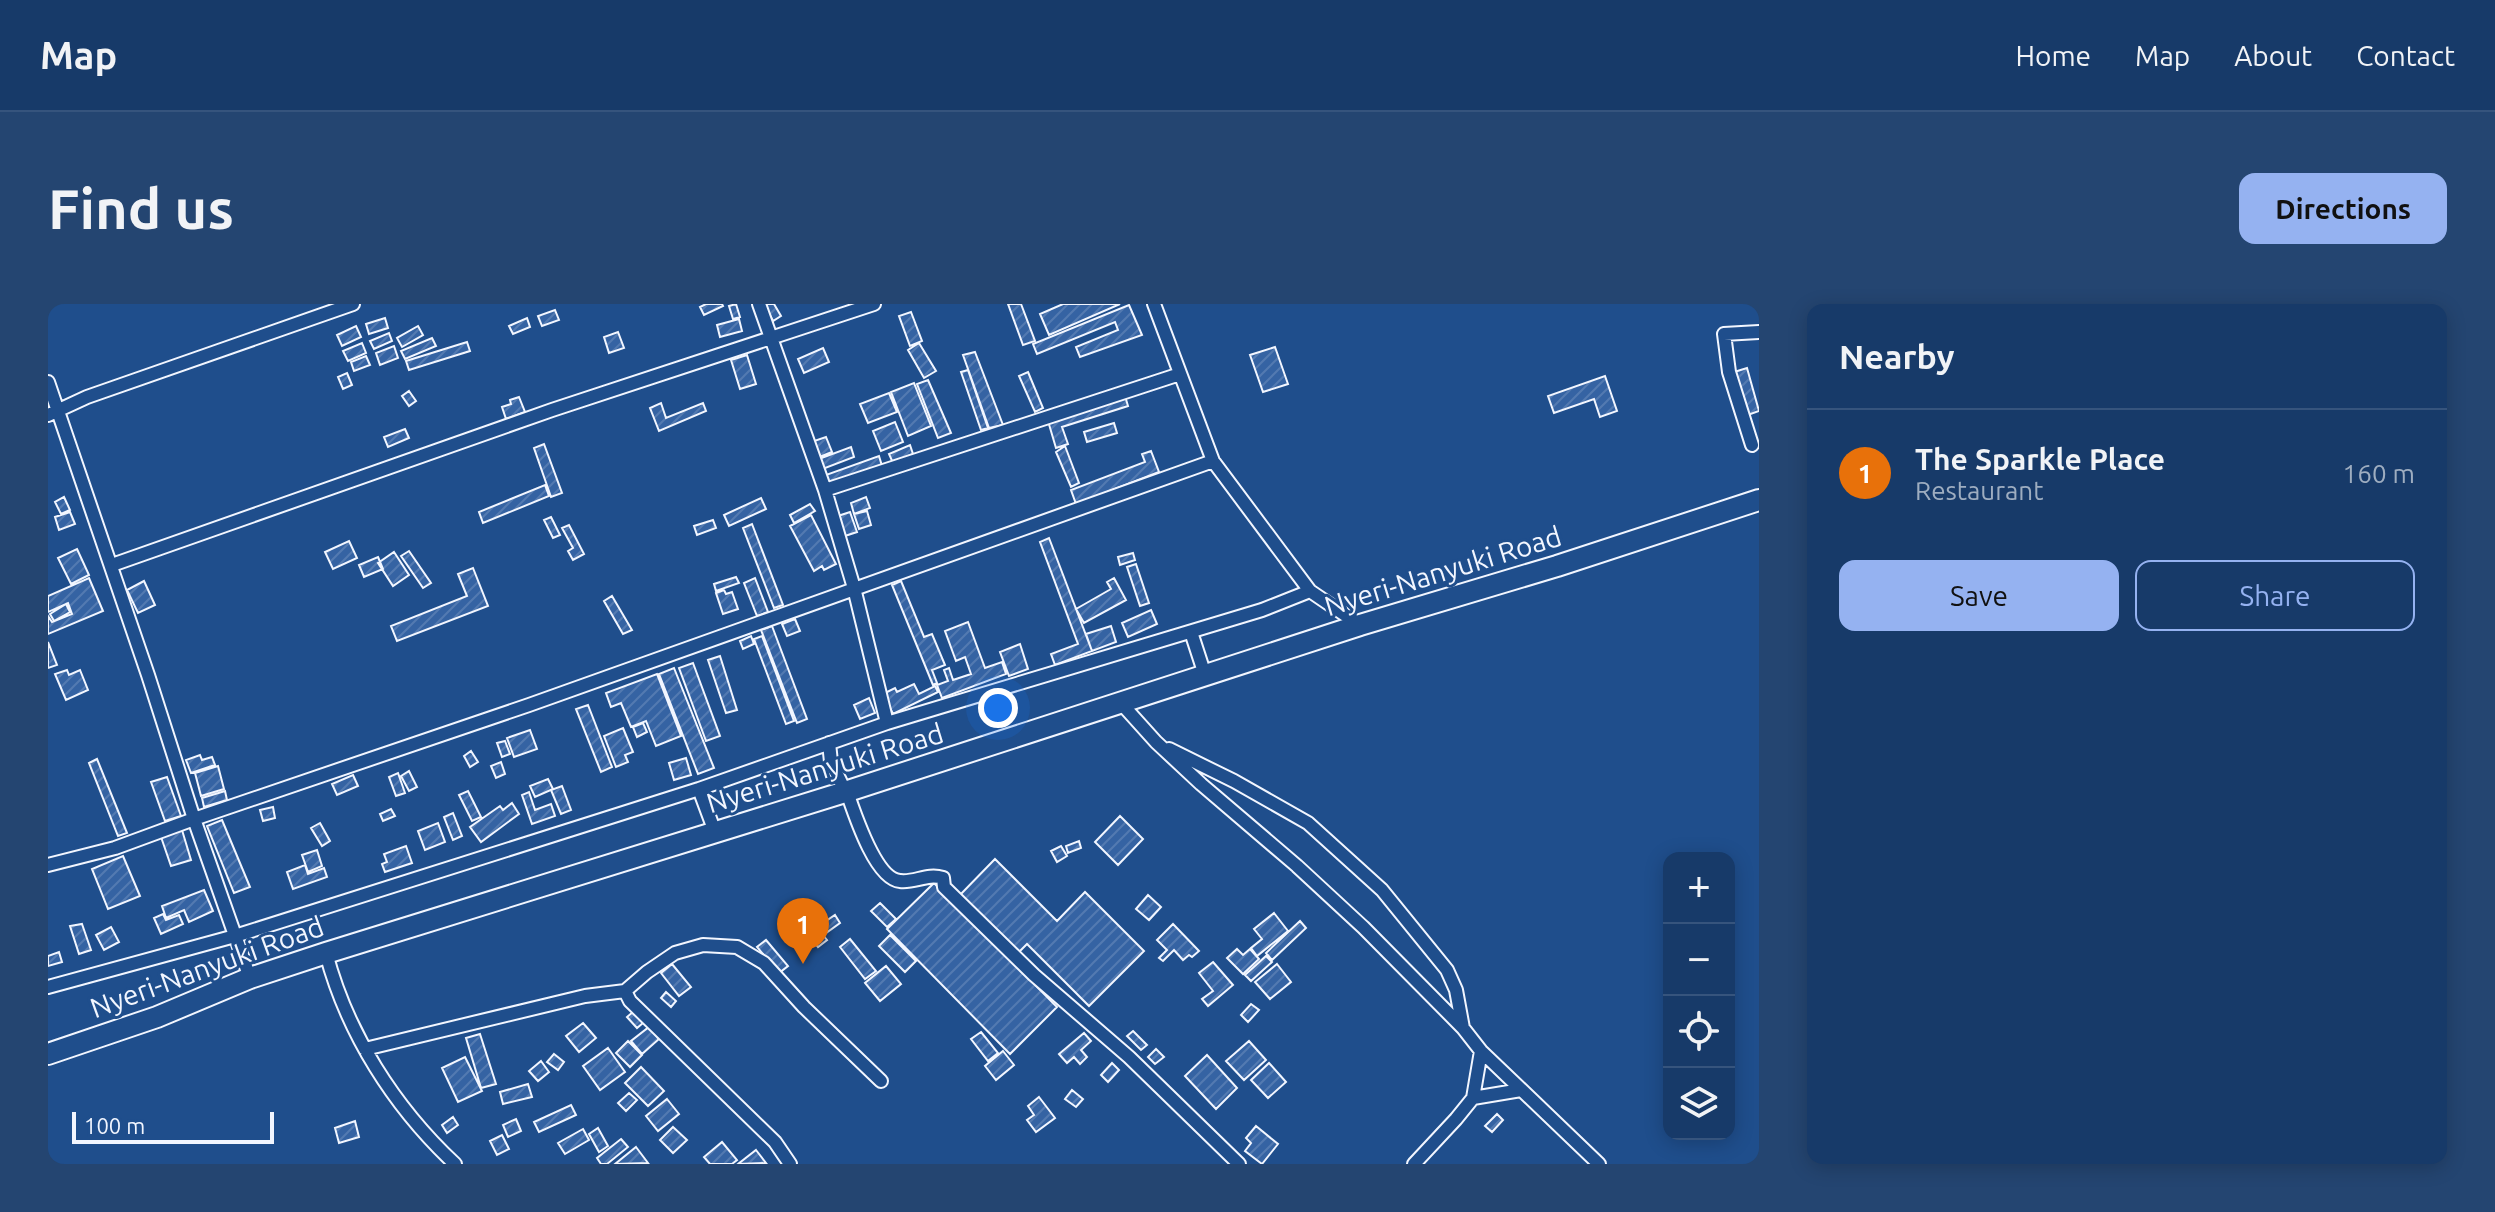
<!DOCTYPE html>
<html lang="en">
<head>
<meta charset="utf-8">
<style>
  body { margin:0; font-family:Ubuntu,sans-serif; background:#244571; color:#f1f3f6 }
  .controls { position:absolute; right:24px; bottom:24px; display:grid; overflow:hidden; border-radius:16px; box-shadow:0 4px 20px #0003 }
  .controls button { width:72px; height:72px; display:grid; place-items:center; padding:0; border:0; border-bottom:2px solid #36547d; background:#173a69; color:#f1f3f6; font:40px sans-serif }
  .scale { position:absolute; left:24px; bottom:20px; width:202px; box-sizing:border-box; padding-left:8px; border:4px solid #f2f6ff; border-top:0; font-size:22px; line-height:28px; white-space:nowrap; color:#f2f6ff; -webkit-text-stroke:6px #1f4e8c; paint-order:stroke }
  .you { position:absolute; left:950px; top:404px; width:28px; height:28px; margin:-20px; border:6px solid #fff; border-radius:50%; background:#1a73e8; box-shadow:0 0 0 12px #1a73e833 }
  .badge { display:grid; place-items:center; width:52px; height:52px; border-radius:50%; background:#95b2f1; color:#fff; font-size:26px; font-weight:700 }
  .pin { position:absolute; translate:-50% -66px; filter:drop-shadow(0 2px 4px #0008) }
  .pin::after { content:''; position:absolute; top:42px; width:28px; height:24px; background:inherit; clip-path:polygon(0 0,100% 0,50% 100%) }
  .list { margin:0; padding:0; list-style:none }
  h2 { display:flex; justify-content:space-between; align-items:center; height:104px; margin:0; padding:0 32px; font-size:34px }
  h2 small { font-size:26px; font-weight:400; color:#9eadc0 }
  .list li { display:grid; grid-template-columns:52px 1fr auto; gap:24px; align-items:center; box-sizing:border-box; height:128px; padding:0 32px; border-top:2px solid #36547d }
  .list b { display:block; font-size:30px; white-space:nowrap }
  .list p { margin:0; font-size:26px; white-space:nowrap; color:#9eadc0 }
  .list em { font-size:26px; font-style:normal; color:#9eadc0 }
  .actions { display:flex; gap:16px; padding:24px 32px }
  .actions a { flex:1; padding:18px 0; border:2px solid #95b2f1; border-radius:16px; text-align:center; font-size:28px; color:#95b2f1 }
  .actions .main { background:#95b2f1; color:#111 }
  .icon { flex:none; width:44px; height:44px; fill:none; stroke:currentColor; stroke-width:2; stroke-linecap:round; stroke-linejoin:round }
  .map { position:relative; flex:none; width:1711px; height:860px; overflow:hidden; border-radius:16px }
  header { display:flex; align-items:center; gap:48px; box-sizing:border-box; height:112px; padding:0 40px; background:#173a69; border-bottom:2px solid #36547d }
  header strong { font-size:38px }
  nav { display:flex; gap:44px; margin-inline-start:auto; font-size:28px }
  .intro { display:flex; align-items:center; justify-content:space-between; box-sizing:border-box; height:192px; padding:0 48px }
  h1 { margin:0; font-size:56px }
  .button { padding:20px 36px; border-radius:16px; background:#95b2f1; color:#111; font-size:28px; font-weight:700 }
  main { display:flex; gap:48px; padding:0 48px }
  aside { flex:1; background:#173a69; border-radius:16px; box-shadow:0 4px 20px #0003 }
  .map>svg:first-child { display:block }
</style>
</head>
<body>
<header>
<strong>Map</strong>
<nav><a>Home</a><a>Map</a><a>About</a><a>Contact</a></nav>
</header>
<div class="intro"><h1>Find us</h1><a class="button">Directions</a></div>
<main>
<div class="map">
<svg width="1711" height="860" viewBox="0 0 1711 860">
  <defs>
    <pattern id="building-hatch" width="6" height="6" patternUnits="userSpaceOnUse" patternTransform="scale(2)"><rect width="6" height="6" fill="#3563a3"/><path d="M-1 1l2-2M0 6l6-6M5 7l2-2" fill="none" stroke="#537ab1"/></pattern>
  </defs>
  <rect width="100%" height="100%" fill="#1f4e8c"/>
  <path fill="url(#building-hatch)" stroke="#f2f6ff" stroke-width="2" d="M658,0H674L675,2L656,11L652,3Z
    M688,0L692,13L685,15L681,2Z
    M716,0H726L733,12L725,17Z
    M960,0H973L987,37L975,41Z
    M1015,0H1072L1001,31L992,10Z
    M1081,1L1094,31L1032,53L1028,43L1070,26L1067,18L989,50L985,40Z
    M507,6L511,16L494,22L490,12Z
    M863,8L874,37L862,42L851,12Z
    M337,14L340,24L321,30L318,20Z
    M479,14L482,23L465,30L461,22Z
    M691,15L694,27L672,33L669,21Z
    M308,22L313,33L294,42L289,31Z
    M370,22L375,31L354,43L349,34Z
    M570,28L576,44L561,49L556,33Z
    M341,29L344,37L326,45L322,37Z
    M384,34L388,42L357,55L353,47Z
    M419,38L422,47L361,66L358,57Z
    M314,39L318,49L300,57L295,47Z
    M871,39L888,67L876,74L860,46Z
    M346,42L350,54L332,61L328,49Z
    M1227,43L1240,80L1215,88L1202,51Z
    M775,44L781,58L756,69L750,55Z
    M927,48L955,121L941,124L915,51Z
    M699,51L708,80L692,85L683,56Z
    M318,52L322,61L306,67L303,58Z
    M1699,64L1711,107L1697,112L1683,69Z
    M920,66L940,124L933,126L913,68Z
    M980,68L995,104L987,108L971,72Z
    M299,69L304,81L295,85L290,73Z
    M1557,72L1569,107L1552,113L1546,95L1506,109L1500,92Z
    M880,76L903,129L890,134L869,80Z
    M866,79L883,122L860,132L843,88Z
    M361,87L368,97L361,102L354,92Z
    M841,89L849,108L820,119L812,100Z
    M1077,92L1080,102L1014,123L1020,140L1008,144L1000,117Z
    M471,93L477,108L458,115L454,103L463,100L462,96Z
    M613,99L618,114L655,99L658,107L611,127L602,104Z
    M847,118L855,138L833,147L825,127Z
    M1066,119L1069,129L1039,138L1036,128Z
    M357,125L361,134L340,143L336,133Z
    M778,133L784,148L769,154L763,138Z
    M496,140L514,189L503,193L486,144Z
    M862,141L865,150L845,159L841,150Z
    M1017,142L1031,179L1023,183L1008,148Z
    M803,143L806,153L772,166L768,156Z
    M1103,147L1111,168L1028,200L1023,186L1097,158L1094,150Z
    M831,152L834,162L778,182L775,172Z
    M497,181L501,192L435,219L431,208Z
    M16,193L22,206L13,210L7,198Z
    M818,193L822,204L806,210L803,199Z
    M713,194L718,205L681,222L676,211Z
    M762,200L767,207L746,219L742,211Z
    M819,207L823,221L811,225L806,210Z
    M22,208L27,220L11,226L7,213Z
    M802,208L809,228L797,232L790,212Z
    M763,211L788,260L776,266L774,262L766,267L742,222Z
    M503,213L512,231L505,234L496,216Z
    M665,216L668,224L649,231L646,222Z
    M704,220L735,301L726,304L695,224Z
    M521,221L536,250L525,256L520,247L525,244L514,224Z
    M1001,234L1044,347L1007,361L1003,350L1030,340L992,238Z
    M301,237L309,254L285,265L277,248Z
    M29,245L41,271L23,280L10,254Z
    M361,247L383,279L375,284L353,252Z
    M346,248L361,271L345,282L330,259Z
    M1085,249L1087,256L1072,261L1070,253Z
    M330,253L335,265L316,273L311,261Z
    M1088,260L1101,299L1092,302L1079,263Z
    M425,264L440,302L349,337L343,322L419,292L410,270Z
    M688,273L691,279L668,287L666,280Z
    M41,274L55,307L0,330V312L4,318L24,310L20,299L0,308V292Z
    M707,274L720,308L709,312L696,279Z
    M1066,274L1078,296L1036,319L1028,305L1063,285L1059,278Z
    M96,277L107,301L90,309L79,286Z
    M853,277L876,333L884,330L897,361L884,366L889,379L885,381L844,281Z
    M676,286L678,290L684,288L690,305L675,310L668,289Z
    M564,292L584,326L575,330L556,297Z
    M18,300L22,308L6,317L2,310Z
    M1103,306L1109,320L1080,333L1074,319Z
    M747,315L752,327L739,332L734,320Z
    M920,318L937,364L954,358L958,370L894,394L889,381L900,377L896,366L901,364L905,376L923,370L917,353L908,357L897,327Z
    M724,322L759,415L749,419L713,326Z
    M1063,322L1068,338L1044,347L1038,330Z
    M703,332L706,340L695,345L692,337Z
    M714,332L746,417L738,420L706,335Z
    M0,338L9,361L0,364Z
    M972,340L980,365L961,372L952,348Z
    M672,352L689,406L678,409L660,356Z
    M645,359L672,432L658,437L631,364Z
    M626,364L666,464L650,470L611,370Z
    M19,366L21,371L32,366L40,386L18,396L7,370Z
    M609,370L633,432L608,442L598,417L583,423L573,399L563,403L558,389Z
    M866,380L871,390L887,382L890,388L845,410L835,390L847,384L849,388Z
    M821,394L827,409L812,415L806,401Z
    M540,401L564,463L553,468L528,405Z
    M595,419L599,428L589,433L585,423Z
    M575,424L585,448L577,451L580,458L568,463L556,432Z
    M482,426L489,445L466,453L459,434Z
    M457,437L462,450L454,453L449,439Z
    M423,447L430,458L422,463L416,452Z
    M152,451L154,456L164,453L167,461L143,469L138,456Z
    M638,454L643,471L626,476L621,459Z
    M49,455L79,529L70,532L41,459Z
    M453,458L457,470L448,474L443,462Z
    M170,462L176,485L153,492L147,469Z
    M361,467L369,483L361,487L353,472Z
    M350,469L357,489L348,492L341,473Z
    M305,471L310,482L289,491L284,480Z
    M119,473L133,512L117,517L103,478Z
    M500,475L505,485L487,493L482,482Z
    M514,482L523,506L513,510L503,486Z
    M177,487L179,496L156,503L154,494Z
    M420,487L433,513L424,517L411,491Z
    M481,488L487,506L503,500L507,512L484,520L474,491Z
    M464,499L471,510L433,538L422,523L452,502L455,506Z
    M225,503L227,514L215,517L212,506Z
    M343,505L347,512L335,517L332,510Z
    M405,509L414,532L405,536L396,513Z
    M1072,512L1095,535L1070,561L1047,538Z
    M174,516L202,583L186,589L159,522Z
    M272,519L282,537L274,542L263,524Z
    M390,519L397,538L377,546L370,527Z
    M134,526L143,556L123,562L113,533Z
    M1031,537L1033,544L1020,549L1018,542Z
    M358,542L364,559L337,568L334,560L339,558L336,550Z
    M1013,542L1019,552L1009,558L1003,547Z
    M269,546L274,562L260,568L254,551Z
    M75,552L92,592L60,605L44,565Z
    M947,555L1009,617L1037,588L1096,647L1041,702L979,640L968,651L910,593Z
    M257,561L260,570L276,564L279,573L245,585L239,568Z
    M886,579L1009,703L962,750L839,625Z
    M156,586L165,607L141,618L136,606L118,614L114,602Z
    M1100,591L1113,603L1101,616L1088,605Z
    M832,599L848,615L839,623L823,607Z
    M1226,609L1240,627L1209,652L1203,644L1214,635L1206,625Z
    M115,610L118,616L131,611L135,620L113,630L106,614Z
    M787,611L792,619L778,629L772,621Z
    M1252,617L1258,624L1224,656L1218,649Z
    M34,620L43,646L31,650L22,622Z
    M1125,620L1151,647L1144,653L1141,651L1135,656L1126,646L1115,657L1111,654L1119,646L1109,636Z
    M767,621L779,636L770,643L758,628Z
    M63,623L71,638L56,646L48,631Z
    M842,631L868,657L857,668L831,642Z
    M802,635L828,667L817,675L792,643Z
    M718,636L740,662L731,669L709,643Z
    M1189,645L1195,651L1202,645L1211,655L1195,670L1179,654Z
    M11,648L14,658L0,662V652Z
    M1218,652L1224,658L1203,677L1197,671Z
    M1165,658L1185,681L1160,702L1154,695L1165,687L1151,669Z
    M624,660L643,683L631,692L613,669Z
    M1229,660L1243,678L1222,695L1207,678Z
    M838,662L853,680L832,697L817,679Z
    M618,688L628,697L623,703L613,694Z
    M1203,700L1211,706L1200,718L1193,711Z
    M585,708L595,719L589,724L579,713Z
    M535,719L548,734L531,748L518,732Z
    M601,723L611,735L594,750L583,737Z
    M1085,727L1099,741L1093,746L1079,732Z
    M933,728L950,749L940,757L923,735Z
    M1036,729L1043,737L1033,746L1039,753L1032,760L1026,753L1019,759L1011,750Z
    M432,730L448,780L433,784L418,734Z
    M580,737L594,751L582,763L568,749Z
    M1201,737L1218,756L1196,776L1178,757Z
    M560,744L577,768L552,786L535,762Z
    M1108,745L1116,753L1107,760L1100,753Z
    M955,747L966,761L948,776L937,762Z
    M506,750L516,758L510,766L499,758Z
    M1159,751L1189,784L1168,805L1137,772Z
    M417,753L434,787L410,798L394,764Z
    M493,757L501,768L490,777L481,767Z
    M1064,759L1071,766L1060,778L1053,771Z
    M1221,759L1238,778L1220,794L1203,776Z
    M593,763L616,787L600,802L577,779Z
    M480,780L484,793L455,800L452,788Z
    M1024,786L1035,795L1028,803L1017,795Z
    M581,789L589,796L578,807L570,799Z
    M991,793L1007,814L988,828L979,816L986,811L980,802Z
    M619,795L631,810L610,827L598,812Z
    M523,801L528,811L491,828L486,818Z
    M1449,810L1455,816L1444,828L1437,822Z
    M405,813L410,821L399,829L394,821Z
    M468,815L473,827L460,833L455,821Z
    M307,817L311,833L291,839L287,824Z
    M1208,822L1230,840L1214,860L1197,847L1203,839L1198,834Z
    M625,823L639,836L625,849L612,836Z
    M550,824L560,842L551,848L541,830Z
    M535,825L541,836L517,850L510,839Z
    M454,831L461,845L449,851L442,837Z
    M573,835L580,843L559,860H553L549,854Z
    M674,838L689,856L684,860H662L656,853Z
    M588,843L600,859L567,860Z
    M708,846L718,859L690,860Z"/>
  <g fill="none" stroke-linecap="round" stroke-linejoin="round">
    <defs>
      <path id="minor" d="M711,0L777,186L806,284L839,419
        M1106,0L1165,157L1262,287L1312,321
        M0,78L100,371L146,515L202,674
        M0,111L39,93L305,0
        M1704,141L1681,68L1676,30L1711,28
        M777,186L1132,70
        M64,261L504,106L826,0
        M1143,328L1157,371
        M1072,398L1108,438L1153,480L1249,562L1315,623L1415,724L1433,747L1551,860
        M781,439L783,458L800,493
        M1121,445L1186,477L1260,519L1334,586L1399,666L1408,686L1415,724
        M651,485L667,528
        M799,488C806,508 827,575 852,577C867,579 879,569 895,574L896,583L986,671L1081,753L1191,860
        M0,561L67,544L146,515L481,401L1165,157
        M278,649C299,729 346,803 407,860
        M0,683L187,632L651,485L839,419L1214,306L1262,287
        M577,687L582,697L727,838L742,860
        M317,745L537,692L577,687L599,668L627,649L655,641L689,643L716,659L756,703L833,777
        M1425,794L1473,786
        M1366,860L1408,815L1425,794L1433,747"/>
      <path id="trunk" d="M0,750L109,713L202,674L278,649L797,488L1312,321L1509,262L1711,196"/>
    </defs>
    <use href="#minor" stroke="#f2f6ff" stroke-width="16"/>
    <use href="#trunk" stroke="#f2f6ff" stroke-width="24"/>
    <use href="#minor" stroke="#1f4e8c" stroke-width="12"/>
    <use href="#trunk" stroke="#1f4e8c" stroke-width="20"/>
  </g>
  <g text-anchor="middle" stroke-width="6" stroke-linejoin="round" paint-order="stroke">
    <g font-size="28" fill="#f2f6ff" stroke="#1f4e8c">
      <text transform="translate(1395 267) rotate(-17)" y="10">Nyeri-Nanyuki Road</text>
      <text transform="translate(777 464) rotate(-17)" y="10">Nyeri-Nanyuki Road</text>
      <text transform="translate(159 663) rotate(-20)" y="10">Nyeri-Nanyuki Road</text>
    </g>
  </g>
</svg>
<div class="controls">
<button>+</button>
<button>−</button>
<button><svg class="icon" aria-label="locate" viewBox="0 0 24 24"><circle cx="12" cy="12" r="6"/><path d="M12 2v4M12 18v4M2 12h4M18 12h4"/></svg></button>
<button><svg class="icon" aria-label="layers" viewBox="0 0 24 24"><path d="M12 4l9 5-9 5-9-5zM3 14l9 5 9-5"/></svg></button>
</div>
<div class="scale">100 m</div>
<div class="you"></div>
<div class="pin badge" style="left:755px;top:660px;background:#e8710a">1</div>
</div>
<aside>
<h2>Nearby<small></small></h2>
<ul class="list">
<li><span class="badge" style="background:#e8710a">1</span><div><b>The Sparkle Place</b><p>Restaurant</p></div><em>160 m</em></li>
</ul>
<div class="actions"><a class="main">Save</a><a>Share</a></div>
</aside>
</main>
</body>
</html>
